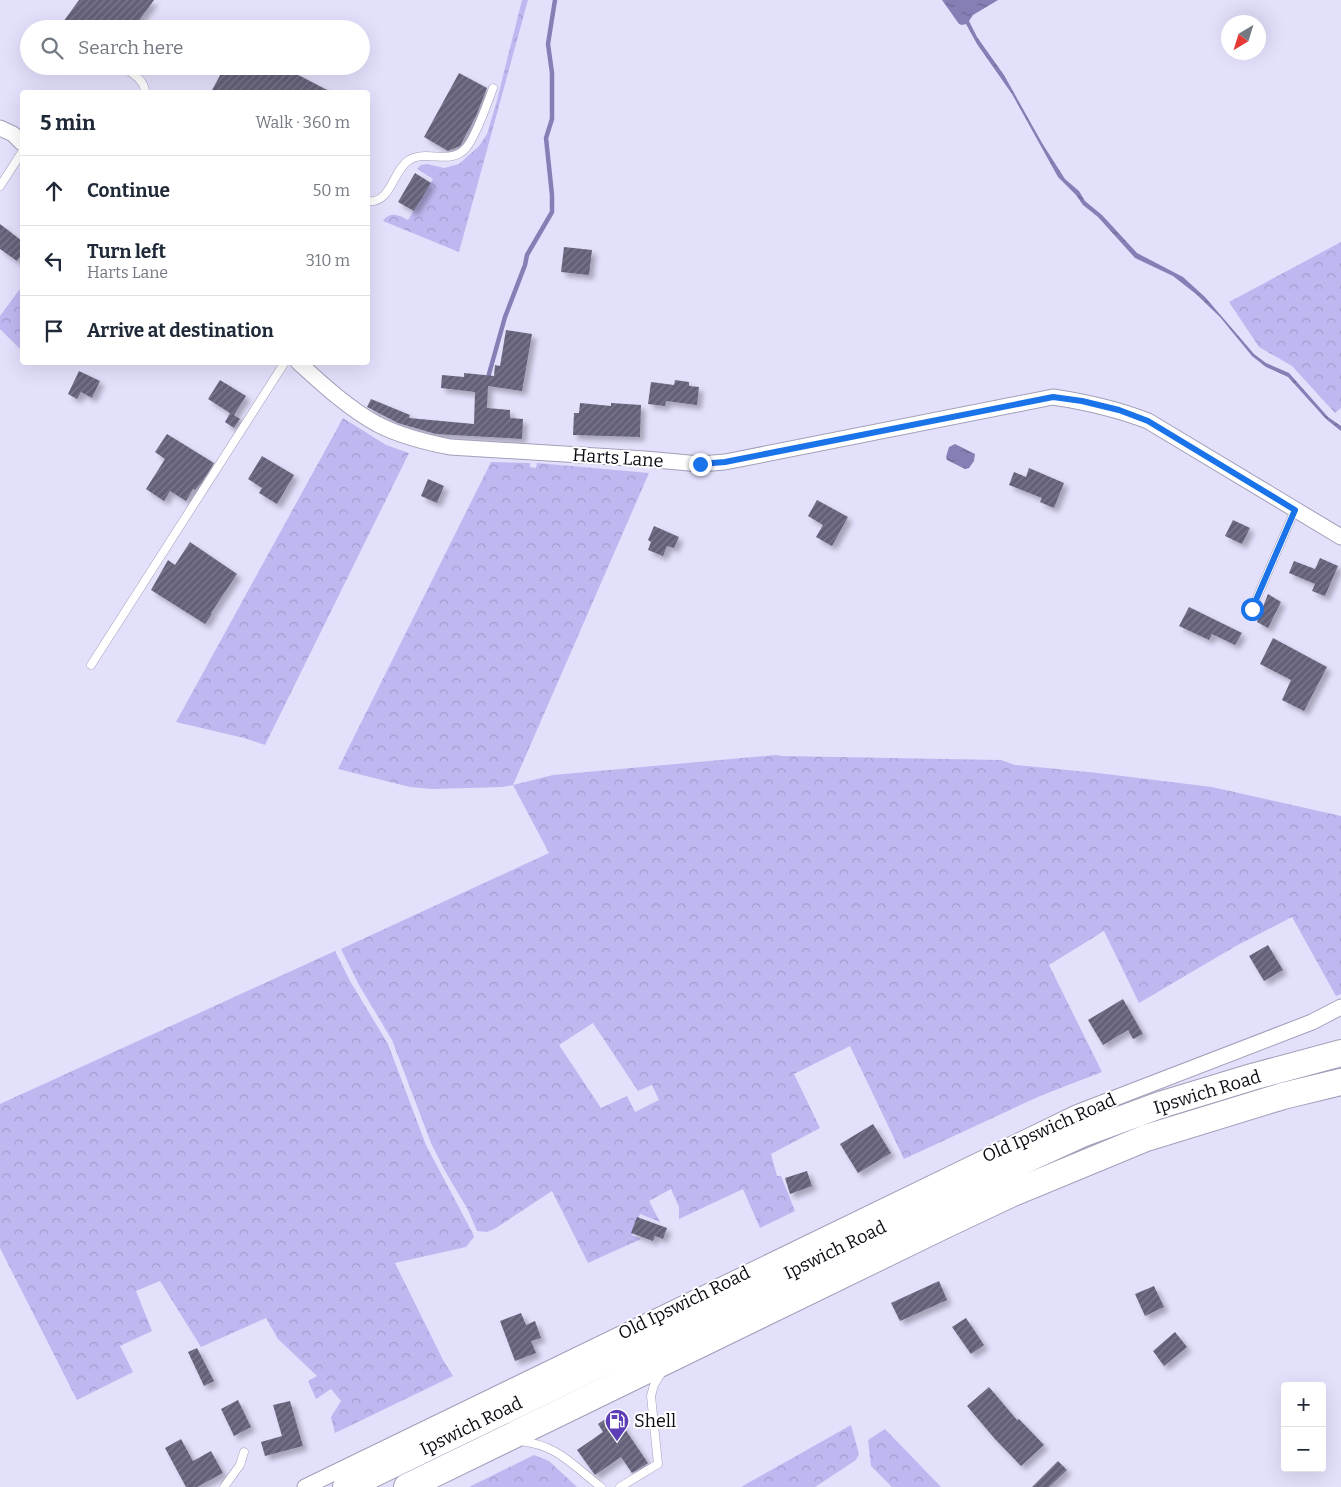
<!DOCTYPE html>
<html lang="en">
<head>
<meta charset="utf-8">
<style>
  body { margin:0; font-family:Bitter,serif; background:#f2f2f3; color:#1f2937 }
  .controls { position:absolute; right:15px; bottom:15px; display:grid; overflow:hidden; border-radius:5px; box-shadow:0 5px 20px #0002 }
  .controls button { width:45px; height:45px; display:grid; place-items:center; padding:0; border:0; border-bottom:1px solid #e0e1e3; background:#fff; color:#1f2937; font:25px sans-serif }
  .compass { position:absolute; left:1221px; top:15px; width:45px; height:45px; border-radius:50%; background:#fff; box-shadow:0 5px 20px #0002; rotate:218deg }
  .stop { position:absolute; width:15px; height:15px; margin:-11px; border:4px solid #1a73e8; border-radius:50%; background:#fff }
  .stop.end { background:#1a73e8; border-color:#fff; box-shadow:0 1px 5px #0008 }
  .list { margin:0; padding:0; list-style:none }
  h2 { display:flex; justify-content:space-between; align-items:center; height:65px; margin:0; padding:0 20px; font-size:21px }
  h2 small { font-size:16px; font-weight:400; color:#747a83 }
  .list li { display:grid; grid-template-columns:32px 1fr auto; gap:15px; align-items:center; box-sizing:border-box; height:70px; padding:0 20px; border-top:1px solid #e0e1e3 }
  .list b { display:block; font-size:19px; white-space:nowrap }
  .list p { margin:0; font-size:16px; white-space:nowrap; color:#747a83 }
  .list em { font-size:16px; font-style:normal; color:#747a83 }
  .icon { flex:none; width:28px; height:28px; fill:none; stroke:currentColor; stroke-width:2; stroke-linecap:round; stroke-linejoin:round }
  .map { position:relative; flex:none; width:1341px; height:1487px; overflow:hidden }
  .search { position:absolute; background:#fff; box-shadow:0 5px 20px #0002; left:20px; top:20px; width:350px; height:55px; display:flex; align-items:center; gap:12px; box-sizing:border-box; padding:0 18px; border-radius:28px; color:#747a83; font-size:19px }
  .panel { position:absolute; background:#fff; box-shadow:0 5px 20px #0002; left:20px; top:90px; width:350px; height:275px; border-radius:5px }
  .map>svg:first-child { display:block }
</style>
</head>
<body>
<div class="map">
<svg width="1341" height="1487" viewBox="0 0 1341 1487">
  <defs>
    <pattern id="forest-crowns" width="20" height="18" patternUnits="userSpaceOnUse" patternTransform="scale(1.25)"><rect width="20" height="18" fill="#beb8f1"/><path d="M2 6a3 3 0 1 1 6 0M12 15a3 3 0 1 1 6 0" fill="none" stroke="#a29dce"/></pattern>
    <pattern id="water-ripples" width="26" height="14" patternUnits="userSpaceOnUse" patternTransform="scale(1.25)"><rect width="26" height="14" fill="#867fb5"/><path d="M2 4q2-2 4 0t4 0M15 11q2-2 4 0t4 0" fill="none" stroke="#6c6692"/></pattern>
    <pattern id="building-hatch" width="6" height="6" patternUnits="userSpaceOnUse" patternTransform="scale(1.25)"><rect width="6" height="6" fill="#646179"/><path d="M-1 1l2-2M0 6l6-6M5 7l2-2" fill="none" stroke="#7d7a8c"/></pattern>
    <filter id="shadow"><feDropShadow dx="4.5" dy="4.5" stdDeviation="2.5" flood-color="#0004"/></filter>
  </defs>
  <rect width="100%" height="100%" fill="#e3e0fc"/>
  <path fill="url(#forest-crowns)" fill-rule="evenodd" d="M522,0H528L459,252L383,221C390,211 399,215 408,220L433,179L417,169L421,165L427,164L444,168L459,164L479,146L487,134L496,104Z
    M1341,242V408L1335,413L1292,366L1259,347L1229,302Z
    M22,286V351L0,329V316Z
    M343,418L386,445L409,453L265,745L244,738L176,722Z
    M491,462L530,463V467L536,468L537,463L649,473L513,785L553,775L776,755L782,756L1001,760L1015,765L1098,773L1212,787L1341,816V994L1336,996L1292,917L1236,946L1139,1003L1104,931L1049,965L1102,1072L1040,1096L904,1159L850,1046L794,1074L820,1128L771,1154L777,1176H781L795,1211L760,1228L743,1189L679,1219V1207L671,1189L649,1201L660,1222L640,1214L632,1235L641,1239L588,1263L552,1191L496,1228L487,1232L477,1231L468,1210L445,1171L431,1143L392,1040L359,985L341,949L549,853L513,785L503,787L432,789L410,787L338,769ZM593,1023L638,1091L652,1085L659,1100L635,1112L627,1096L601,1108L559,1045Z
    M335,951L350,981L388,1044L426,1145L472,1232L474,1237L466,1247L395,1263L443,1360L453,1376L335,1433L331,1417L341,1401L331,1389L316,1399L308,1381L317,1376L278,1339L266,1318L201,1347L160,1281L136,1291L152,1331L120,1346L133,1372L77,1400L0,1248V1104Z
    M851,1425L859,1454L856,1460L815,1487H741Z
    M885,1429L941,1487H892L871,1466L868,1440Z
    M534,1455L549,1461L577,1487H469Z"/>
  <path fill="url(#water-ripples)" d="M942,0H998L973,15L969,21L977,37L1004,75L1042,143L1065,179L1079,191L1085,201L1102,215L1137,253L1183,277L1205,297L1254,354L1266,363L1289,373L1328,417L1341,426V431L1326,419L1288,377L1266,367L1252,356L1220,317L1196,294L1173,276L1135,258L1098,217L1083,205L1076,195L1058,177L1012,94L977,44L966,24L962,25L959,24Z
    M955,444L975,454L974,461L969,468L965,469L947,460L946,457L949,447Z"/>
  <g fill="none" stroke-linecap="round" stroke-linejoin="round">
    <path stroke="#867fb5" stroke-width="4.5" d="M487,381L505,317L525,265L527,255L552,212V195L546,138L552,119V73L548,44L555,0"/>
  </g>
  <path fill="url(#building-hatch)" filter="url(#shadow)" d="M79,0H154L133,29H58Z
    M225,66H281L331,92H211Z
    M459,73L487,88L476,116L460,146L448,151L424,137Z
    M415,173L431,183L414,211L398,202Z
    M0,224L22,241V254L17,261L0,249Z
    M564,247L592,250L589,275L561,272Z
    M506,330L532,334L522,391L488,386L487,408L510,410V418L523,419L522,439L436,434L398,423L367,407L371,399L410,415L409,418L474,424L475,392L441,388L442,375L464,377V373L494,376L495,365L500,366Z
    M79,371L100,381L92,398L81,392L77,399L68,394Z
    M220,380L246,396L234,415L240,419L234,428L225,422L230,413L208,399Z
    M675,380L689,382V386L699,387L697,405L666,401L665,406L648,404L651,382L674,385Z
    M580,403L611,406V403L641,405L640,437L573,435L574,413H579Z
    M167,434L214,463L202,482L195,490L193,489L186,501L170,491L164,501L146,489L165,459L155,452Z
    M262,456L294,475L277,504L259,493L262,488L248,479Z
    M1029,468L1064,483L1054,508L1040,502L1042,498L1009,485L1014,472L1026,477Z
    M428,479L444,486L437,503L421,496Z
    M817,500L848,517L832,546L816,537L823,525L808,516Z
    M1233,520L1250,528L1242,544L1225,536Z
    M654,526L679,537L674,548L667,546L663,556L648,550L651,542L648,540Z
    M190,542L237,574L211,613L212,614L205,624L151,590L168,560L175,565Z
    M1320,558L1338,566L1325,596L1312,591L1315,584L1289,573L1294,561L1315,569Z
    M1268,594L1281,602L1268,628L1257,622Z
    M1189,607L1242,633L1235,645L1212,634L1209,640L1179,626Z
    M1273,638L1327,667L1304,711L1282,700L1291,680L1260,664Z
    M1268,945L1283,970L1264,981L1249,956Z
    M1123,999L1143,1034L1133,1039L1128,1030L1103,1045L1088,1020Z
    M873,1124L891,1153L858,1173L840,1144Z
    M807,1171L812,1186L790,1194L785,1178Z
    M637,1217L667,1228L663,1239L655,1236L653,1241L631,1233Z
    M939,1281L947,1300L900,1321L891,1303Z
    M1154,1286L1164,1307L1145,1316L1135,1294Z
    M521,1313L526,1325L535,1321L541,1338L531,1341L536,1353L515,1361L500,1321Z
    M966,1318L984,1345L971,1354L952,1327Z
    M1175,1332L1187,1347L1164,1366L1153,1351Z
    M197,1348L214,1381L204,1386L188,1352Z
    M989,1387L1017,1420L1019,1419L1044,1445L1021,1466L995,1439L967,1406Z
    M238,1400L251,1427L234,1436L221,1409Z
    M290,1401L303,1446L265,1456L261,1442L282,1436L273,1405Z
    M614,1413L648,1463L632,1473L621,1457L595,1475L577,1450L603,1432L598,1424Z
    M181,1439L193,1461L211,1451L223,1473L197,1487H186L165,1448Z
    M1058,1461L1067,1470L1049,1487H1032Z"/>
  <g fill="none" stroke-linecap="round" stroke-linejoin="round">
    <defs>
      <path id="service" d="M123,66C131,73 145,80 145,92
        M0,186L22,152
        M368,201C391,204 393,170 409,160C428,149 450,166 466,148C475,138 488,102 493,88
        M1252,609L1295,510
        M91,665L285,362
        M520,1441C558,1445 572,1465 601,1487
        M224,1487L240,1465L244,1452
        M620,1487L658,1464L651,1396L654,1385L662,1372"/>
      <path id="minor" d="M0,128L13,134L22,143
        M298,362C322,384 348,408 377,424C400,436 424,442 450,447L645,459L700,464L725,462L1053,397C1086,402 1117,409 1148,421L1341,537
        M305,1487L1076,1113L1312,1022L1341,1007"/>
      <path id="trunk" d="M346,1487L957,1191L1084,1133L1160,1105L1252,1077L1341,1053
        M407,1487L945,1225L1013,1193L1146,1138L1283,1096L1341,1082"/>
    </defs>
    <use href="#service" stroke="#a19fb9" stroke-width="9"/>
    <use href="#minor" stroke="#a19fb9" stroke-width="17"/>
    <use href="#trunk" stroke="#a19fb9" stroke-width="28"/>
    <use href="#service" stroke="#fff" stroke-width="8"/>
    <use href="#minor" stroke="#fff" stroke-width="15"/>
    <use href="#trunk" stroke="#fff" stroke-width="26"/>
  </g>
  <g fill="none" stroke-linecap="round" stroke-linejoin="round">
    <path stroke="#1a73e8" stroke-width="6" d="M700,464L725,462L1053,397L1082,401L1119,410L1148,421L1295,510L1252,609"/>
  </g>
  <defs>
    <symbol id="fuel-pin" viewBox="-11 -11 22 30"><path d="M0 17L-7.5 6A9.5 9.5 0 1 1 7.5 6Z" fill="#5d3eb6" stroke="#fff"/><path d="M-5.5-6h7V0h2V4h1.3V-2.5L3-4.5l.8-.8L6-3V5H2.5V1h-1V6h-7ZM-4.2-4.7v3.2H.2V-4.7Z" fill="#fff"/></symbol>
  </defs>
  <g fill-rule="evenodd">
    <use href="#fuel-pin" x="603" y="1407" width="28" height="38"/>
  </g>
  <g text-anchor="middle" stroke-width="4" stroke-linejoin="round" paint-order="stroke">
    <g font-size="18" fill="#0c0b14" stroke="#fff">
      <text transform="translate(618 458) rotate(4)" y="6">Harts Lane</text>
      <text transform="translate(1207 1092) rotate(-17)" y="6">Ipswich Road</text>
      <text transform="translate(1049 1128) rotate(-24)" y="6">Old Ipswich Road</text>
      <text transform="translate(835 1250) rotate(-26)" y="6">Ipswich Road</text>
      <text transform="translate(684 1303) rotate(-26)" y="6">Old Ipswich Road</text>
      <text transform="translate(471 1426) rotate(-26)" y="6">Ipswich Road</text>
    </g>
    <g font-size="18" fill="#0c0b14" stroke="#fff" text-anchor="start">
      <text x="634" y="1427">Shell</text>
    </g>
  </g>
</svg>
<div class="controls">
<button>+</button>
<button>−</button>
</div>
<svg class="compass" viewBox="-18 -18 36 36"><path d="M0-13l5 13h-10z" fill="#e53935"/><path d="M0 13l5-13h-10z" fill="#747a83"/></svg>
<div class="stop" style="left:1252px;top:609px"></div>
<div class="stop end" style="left:700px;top:464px"></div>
<div class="search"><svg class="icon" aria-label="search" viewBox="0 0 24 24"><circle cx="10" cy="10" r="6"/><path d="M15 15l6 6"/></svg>Search here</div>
<section class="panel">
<h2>5 min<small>Walk · 360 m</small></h2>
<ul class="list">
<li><svg class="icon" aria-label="ahead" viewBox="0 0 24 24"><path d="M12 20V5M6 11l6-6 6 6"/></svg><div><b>Continue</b></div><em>50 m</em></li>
<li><svg class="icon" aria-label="left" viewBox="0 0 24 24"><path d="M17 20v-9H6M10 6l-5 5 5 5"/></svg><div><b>Turn left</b><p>Harts Lane</p></div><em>310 m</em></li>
<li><svg class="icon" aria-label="arrive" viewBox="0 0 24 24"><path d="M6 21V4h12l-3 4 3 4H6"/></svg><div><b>Arrive at destination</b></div></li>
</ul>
</section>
</div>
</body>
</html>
